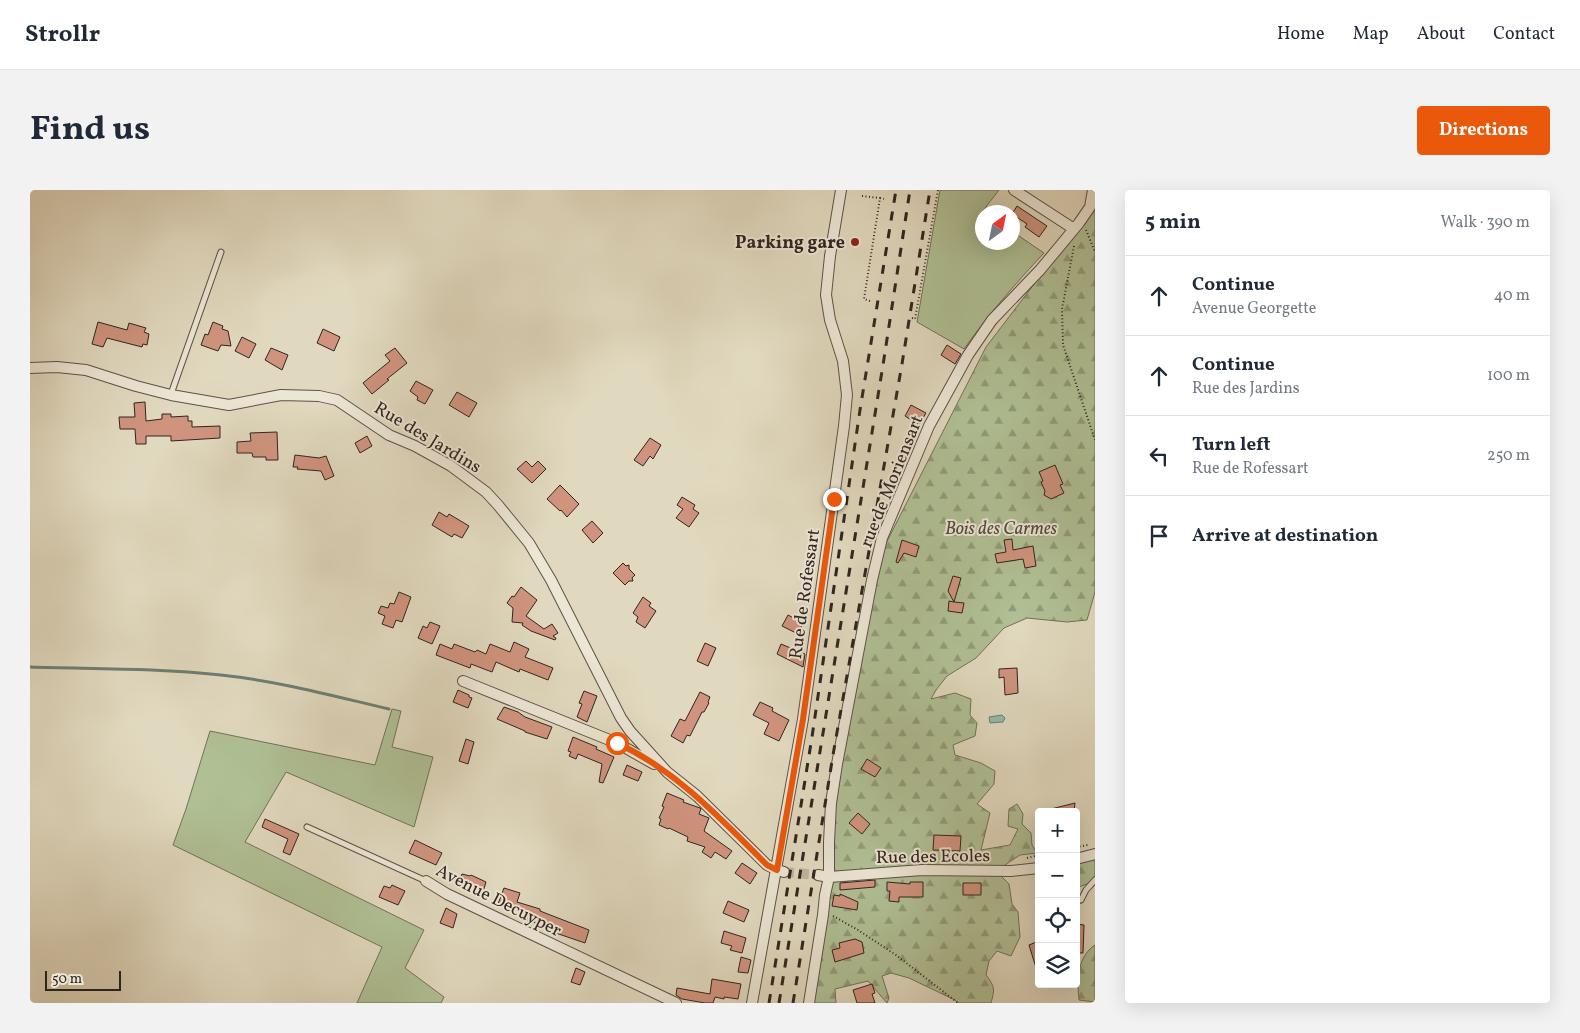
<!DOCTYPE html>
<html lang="en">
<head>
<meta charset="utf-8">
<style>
  body { margin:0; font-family:Vollkorn,serif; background:#f2f2f3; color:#1f2937 }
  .controls { position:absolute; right:15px; bottom:15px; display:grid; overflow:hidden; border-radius:5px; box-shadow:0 5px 20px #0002 }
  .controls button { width:45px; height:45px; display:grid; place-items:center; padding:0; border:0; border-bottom:1px solid #e0e1e3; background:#fff; color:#1f2937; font:25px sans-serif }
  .compass { position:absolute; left:945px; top:15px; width:45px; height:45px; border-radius:50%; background:#fff; box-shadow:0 5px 20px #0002; rotate:33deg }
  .scale { position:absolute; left:15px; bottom:12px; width:76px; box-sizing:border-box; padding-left:5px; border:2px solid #31241f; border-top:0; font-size:14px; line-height:18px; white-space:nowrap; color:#31241f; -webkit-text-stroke:4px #ece6d5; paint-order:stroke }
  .stop { position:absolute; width:15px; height:15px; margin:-11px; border:4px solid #ea580c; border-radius:50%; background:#fff }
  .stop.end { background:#ea580c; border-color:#fff; box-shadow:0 1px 5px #0008 }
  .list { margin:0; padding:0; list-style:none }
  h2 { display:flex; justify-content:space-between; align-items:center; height:65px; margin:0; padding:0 20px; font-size:21px }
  h2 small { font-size:16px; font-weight:400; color:#747a83 }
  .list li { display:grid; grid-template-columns:32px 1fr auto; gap:15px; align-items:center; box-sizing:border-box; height:80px; padding:0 20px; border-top:1px solid #e0e1e3 }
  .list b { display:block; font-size:19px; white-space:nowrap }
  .list p { margin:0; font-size:16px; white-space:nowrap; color:#747a83 }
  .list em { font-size:16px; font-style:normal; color:#747a83 }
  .icon { flex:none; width:28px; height:28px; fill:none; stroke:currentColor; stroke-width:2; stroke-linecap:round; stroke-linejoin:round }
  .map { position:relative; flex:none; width:1065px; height:813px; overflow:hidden; border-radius:5px }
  header { display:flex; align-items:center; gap:30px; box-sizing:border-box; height:70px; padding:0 25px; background:#fff; border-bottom:1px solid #e0e1e3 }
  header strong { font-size:24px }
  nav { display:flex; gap:28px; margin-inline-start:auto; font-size:18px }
  .intro { display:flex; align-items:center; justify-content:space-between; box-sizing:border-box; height:120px; padding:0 30px }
  h1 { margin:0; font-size:35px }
  .button { padding:12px 22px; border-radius:5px; background:#ea580c; color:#fff; font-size:18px; font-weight:700 }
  main { display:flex; gap:30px; padding:0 30px }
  aside { flex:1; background:#fff; border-radius:5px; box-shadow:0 5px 20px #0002 }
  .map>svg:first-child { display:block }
</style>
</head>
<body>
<header>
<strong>Strollr</strong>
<nav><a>Home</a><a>Map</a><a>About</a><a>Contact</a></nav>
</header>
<div class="intro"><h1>Find us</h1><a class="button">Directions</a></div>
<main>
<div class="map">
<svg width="1065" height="813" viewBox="0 0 1065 813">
  <defs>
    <pattern id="forest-firs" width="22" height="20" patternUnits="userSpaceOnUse" patternTransform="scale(1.25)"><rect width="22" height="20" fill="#b0c095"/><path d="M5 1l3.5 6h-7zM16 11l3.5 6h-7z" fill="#909c79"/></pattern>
    <pattern id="water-ripples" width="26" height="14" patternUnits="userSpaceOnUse" patternTransform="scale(1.25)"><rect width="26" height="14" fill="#95baad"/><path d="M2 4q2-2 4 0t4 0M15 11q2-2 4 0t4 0" fill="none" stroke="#7a978c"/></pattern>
  </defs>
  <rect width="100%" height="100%" fill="#e1d9bf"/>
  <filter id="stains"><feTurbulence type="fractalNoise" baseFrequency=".004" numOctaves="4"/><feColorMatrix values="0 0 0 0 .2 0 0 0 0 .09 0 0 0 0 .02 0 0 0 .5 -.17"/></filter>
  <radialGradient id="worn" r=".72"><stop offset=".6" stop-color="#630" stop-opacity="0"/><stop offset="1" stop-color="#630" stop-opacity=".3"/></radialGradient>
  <path fill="#b0c095" stroke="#70725a" d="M910,0H969L952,22V52H982L983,42L1014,63C985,94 958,125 934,159L887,132Z
    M362,519L371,521L362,557L403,567L384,637L256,582L215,652L394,740L375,778L414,807L411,813H327L352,757L143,655L156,619L180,541L345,575Z"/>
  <path fill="url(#forest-firs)" stroke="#70725a" d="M1065,11V402L1057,430L1037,432L997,428L974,438L946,468L917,486L906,500L901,509L925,503L941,509L940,525L947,533L945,546L923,555L925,565L951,573L965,581L964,594L947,614L960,623L951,660L980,655L988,639L978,636L979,619L987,614L993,624L992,634L1001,643L1002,655L1007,663L990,665L966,681L979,694L982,714L988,722L990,747L981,766L967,761L959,771L956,785C965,797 965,799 961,813H928L925,810L879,788L861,783L852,786L859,808L857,813L838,791L805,799L806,813H777L806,602L849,367L956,157L1018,76Z
    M1065,663V691L1046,698V665Z
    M1065,755V812L1049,810C1047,790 1047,767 1065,755Z"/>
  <path fill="url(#water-ripples)" stroke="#6d7e74" d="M972,525L975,528L973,532L960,533L959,527Z"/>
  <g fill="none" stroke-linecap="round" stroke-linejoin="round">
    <path stroke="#6d7e74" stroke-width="3" d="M0,477C64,479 127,478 191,485C248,491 303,506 359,519"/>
  </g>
  <path fill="#d0947e" stroke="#31241f" d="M987,16L1017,36L1009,47L995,37L997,34L982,24Z
    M68,132L97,140L99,133L116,138L114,142L119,144L117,155L113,154L112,157L77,148L73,157L62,154Z
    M183,132L193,136L192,139L198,141L201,156L191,155L188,161L171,155L175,144L178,145Z
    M293,139L310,147L304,161L287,153Z
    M212,147L226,154L219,168L205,161Z
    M917,155L931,164L925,174L911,165Z
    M241,158L258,165L252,180L235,170Z
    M365,158L377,173L357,189L359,190L342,204L333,193L360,171L355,165Z
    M386,191L403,200L395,214L387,210L388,207L380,201Z
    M427,202L447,213L439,227L419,215Z
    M115,212L116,231L132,229V224H141V227L158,226V231H162V237L190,236V248L141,251V246H116V254H106L105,239H90L89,227H105L104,213Z
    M881,215L896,223L889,235L875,226Z
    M247,242L248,270H236V267H223L222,263H207V252L221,251L220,243Z
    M337,246L342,256L330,263L325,253Z
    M620,248L631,255L623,269L620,266L613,276L604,270Z
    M265,265L289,268L296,266L304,286L295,290L291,281L267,279L268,277H263Z
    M496,271L502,277L508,271L516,279L502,293L487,279Z
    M1025,275L1033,294L1030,295L1034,303L1021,309L1014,305L1015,301L1011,292L1013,291L1009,282Z
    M530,295L549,314L537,327L531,320L530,321L517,309Z
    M652,307L665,315L663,319L669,323L659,337L646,328L653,319L647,315Z
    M409,322L417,327L419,324L439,336L432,348L424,344L422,347L402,335Z
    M562,331L573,343L563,353L552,340Z
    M982,349L983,360L1003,356L1006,376L995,378L993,369L967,373L965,364L976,362L974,350Z
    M872,350L889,356L886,367L874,363L868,373L866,372Z
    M593,373L596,376L599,375V379L605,385L602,388L603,391H599L595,395L583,383Z
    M923,386L931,388L924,412L934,413L932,423L918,421L919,411L924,412L918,401Z
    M491,397L507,410L496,426L514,439L522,434L528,443L523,446L526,448L525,450L501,441L492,435L493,433L482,432L483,418L477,413L482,406L484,407Z
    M369,402L381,407L372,432L366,430L363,438L352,434L355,426L348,423L351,416L358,418L360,413L364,414Z
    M613,407L621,413L619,416L626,421L615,438L606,432L608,427L603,423Z
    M758,425L773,433L768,444L752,436Z
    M400,432L410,436L402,454L388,448L393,436L397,438Z
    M484,452L499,459L495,467L523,478L518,490L490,479L489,482L466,472L462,482L441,474L440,478L406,465L410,454L422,459L424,454L445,462L447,460L456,464L460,454L480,462Z
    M675,453L686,458L678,476L667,471Z
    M751,454L775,464L773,477L747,464Z
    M987,478L988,503L975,505L974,487L969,488V479Z
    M428,500L439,505V507L442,508L438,518L423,512Z
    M554,501L567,506L557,532L547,527L552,514L549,513Z
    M670,502L680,507L678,512L679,513L674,522H672L660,546L657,545L653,553L641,546L650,529L655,531Z
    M730,512L743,518L742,521L759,530L749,551L734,544L739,533L723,525Z
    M474,517L488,522L495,527L522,537L517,549L495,542V541L467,529Z
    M543,547L567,557L566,559L584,567L573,593L569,592L572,574L548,564L546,569L539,566L541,562L538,561Z
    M436,549L444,552L438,574L429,571Z
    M837,569L851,578L845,587L831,579Z
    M597,575L612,582L608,591L593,585Z
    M637,603L654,610L653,612L670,618L671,619L669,624L679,628L674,641L702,661L696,669L685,662L681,668L672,662L675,657L657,651L658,647L639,638L638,639L629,635L631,629L629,628L634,617L632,616Z
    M1045,613L1044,622H1021V619Z
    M828,623L840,634L832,644L819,633Z
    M235,629L269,644L260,665L253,662L258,649L232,637Z
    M904,645L931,646L930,661L903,660Z
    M385,650L412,663L406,675L379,663Z
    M712,673L727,683L720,694L705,683Z
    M432,684L440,686L441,685L456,692L452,705L427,696Z
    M845,690V697L810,700V693Z
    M857,692L880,694V692H893V707H869V712L859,711L860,701H857Z
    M933,693H951V705H933Z
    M362,695L375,701L368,715L349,707L354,696L360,698Z
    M474,698L490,703L487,712L510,719V721L559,740L555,753L517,740V737L497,730L499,724L468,714Z
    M810,704L828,712L827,720L802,716L804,705L810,706Z
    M698,711L719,720L714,732L693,723Z
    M416,718L427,724L423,738L410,733Z
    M1046,734L1054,735L1053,763H1046Z
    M694,741L716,748L712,763L700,760L702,756L691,753Z
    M825,749L832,752L834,763L805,772L802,760L810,758L809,753Z
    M1009,751V780L1007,781L999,755Z
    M711,767L721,770L718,783L708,782Z
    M546,778L555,782L550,795L541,792Z
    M682,789L711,794L708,809L694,807V809L685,807L683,813H675L652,809L646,805L647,798L680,804Z
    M842,794L845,803L842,804L845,813H827L823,800Z"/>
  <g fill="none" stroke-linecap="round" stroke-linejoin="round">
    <path stroke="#beb59f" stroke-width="10" stroke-dasharray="10 5" stroke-linecap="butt" d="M754,682L788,685"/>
    <defs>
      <path id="service" d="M141,204L191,62
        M277,637L396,691
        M1051,710L1056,700L1065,690"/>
      <path id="minor" d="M984,0L1044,39
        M0,178L27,177L56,180L106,196L141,205L199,215L251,205L289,206L307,210L359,245L385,256L421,276L456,302L468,315L499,353L521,390L591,528L600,541L637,582L667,606L737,675L747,680L754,682
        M433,491L587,553L624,574
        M1046,669L1065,664
        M788,685L799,687L892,680L981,681L1009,678
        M396,691L417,704L646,813
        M722,813L773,529L814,236L817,205L813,171L800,130L796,105L800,66L811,0
        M779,813L793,725L795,705L799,687V652L801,613L807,574L842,390L852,348L899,236L938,165L962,130L1010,80L1049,33L1060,17L1063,0"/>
    </defs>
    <use href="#service" stroke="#5d5147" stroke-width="7"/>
    <use href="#minor" stroke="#5d5147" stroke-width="12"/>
    <path stroke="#31241f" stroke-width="2" stroke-dasharray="1 2.5" stroke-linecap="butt" d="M832,6L850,8
      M1056,40L1065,62
      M1044,56L1032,119L1033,155L1065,250
      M840,111L834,109L850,8L854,9
      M882,128L885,129L908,0
      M1046,657L1058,655
      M997,668L1009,665
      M803,726L828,740L866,765L928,813"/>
    <use href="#service" stroke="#ece6d5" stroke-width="5"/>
    <use href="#minor" stroke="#ece6d5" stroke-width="10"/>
    <path stroke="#31241f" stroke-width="3" stroke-dasharray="9 9" stroke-linecap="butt" d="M739,813L782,547L830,220L866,0
      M749,813L853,175L880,0
      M763,813L803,565L872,174L900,0"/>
  </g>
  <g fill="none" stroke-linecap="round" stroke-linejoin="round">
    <path stroke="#ea580c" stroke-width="6" d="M587,553C647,581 691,629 737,675L747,680L773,529L804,309"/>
  </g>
  <circle fill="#8f2418" stroke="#ece6d5" stroke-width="2" cx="825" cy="52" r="5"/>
  <g text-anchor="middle" stroke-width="4" stroke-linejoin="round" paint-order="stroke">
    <g font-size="18" font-weight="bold" fill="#31241f" stroke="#ece6d5" text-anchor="end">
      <text x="815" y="58">Parking gare</text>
    </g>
    <g font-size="18" fill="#31241f" stroke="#ece6d5">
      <text transform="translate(398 247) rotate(31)" y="6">Rue des Jardins</text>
      <text transform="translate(861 291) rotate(-68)" y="6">rue de Moriensart</text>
      <text transform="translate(774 404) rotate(-82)" y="6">Rue de Rofessart</text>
      <text transform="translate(903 666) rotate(-1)" y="6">Rue des Ecoles</text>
      <text transform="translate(469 710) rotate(27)" y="6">Avenue Decuyper</text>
    </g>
    <g font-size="18" font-style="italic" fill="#514b3c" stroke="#ece6d5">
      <text x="971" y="344">Bois des Carmes</text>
    </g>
  </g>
  <rect width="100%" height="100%" filter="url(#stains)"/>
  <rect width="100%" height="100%" fill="url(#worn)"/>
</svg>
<div class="controls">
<button>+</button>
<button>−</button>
<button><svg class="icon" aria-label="locate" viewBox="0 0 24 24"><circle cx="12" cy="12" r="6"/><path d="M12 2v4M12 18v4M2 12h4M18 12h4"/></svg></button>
<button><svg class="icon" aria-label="layers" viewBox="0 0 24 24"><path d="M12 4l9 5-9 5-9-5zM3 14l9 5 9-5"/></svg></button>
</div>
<svg class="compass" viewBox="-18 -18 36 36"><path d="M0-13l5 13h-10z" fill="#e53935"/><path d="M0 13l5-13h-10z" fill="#747a83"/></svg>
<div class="scale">50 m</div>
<div class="stop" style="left:587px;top:553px"></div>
<div class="stop end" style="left:804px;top:309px"></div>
</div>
<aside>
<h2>5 min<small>Walk · 390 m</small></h2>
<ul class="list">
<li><svg class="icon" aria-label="ahead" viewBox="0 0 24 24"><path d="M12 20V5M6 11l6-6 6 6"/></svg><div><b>Continue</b><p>Avenue Georgette</p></div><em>40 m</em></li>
<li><svg class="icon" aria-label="ahead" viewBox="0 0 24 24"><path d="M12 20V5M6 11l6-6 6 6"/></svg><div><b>Continue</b><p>Rue des Jardins</p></div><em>100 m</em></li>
<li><svg class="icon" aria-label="left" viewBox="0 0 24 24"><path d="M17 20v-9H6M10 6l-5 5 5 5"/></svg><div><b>Turn left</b><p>Rue de Rofessart</p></div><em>250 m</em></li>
<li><svg class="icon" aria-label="arrive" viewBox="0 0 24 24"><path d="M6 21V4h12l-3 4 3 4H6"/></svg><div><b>Arrive at destination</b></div></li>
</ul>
</aside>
</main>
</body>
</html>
